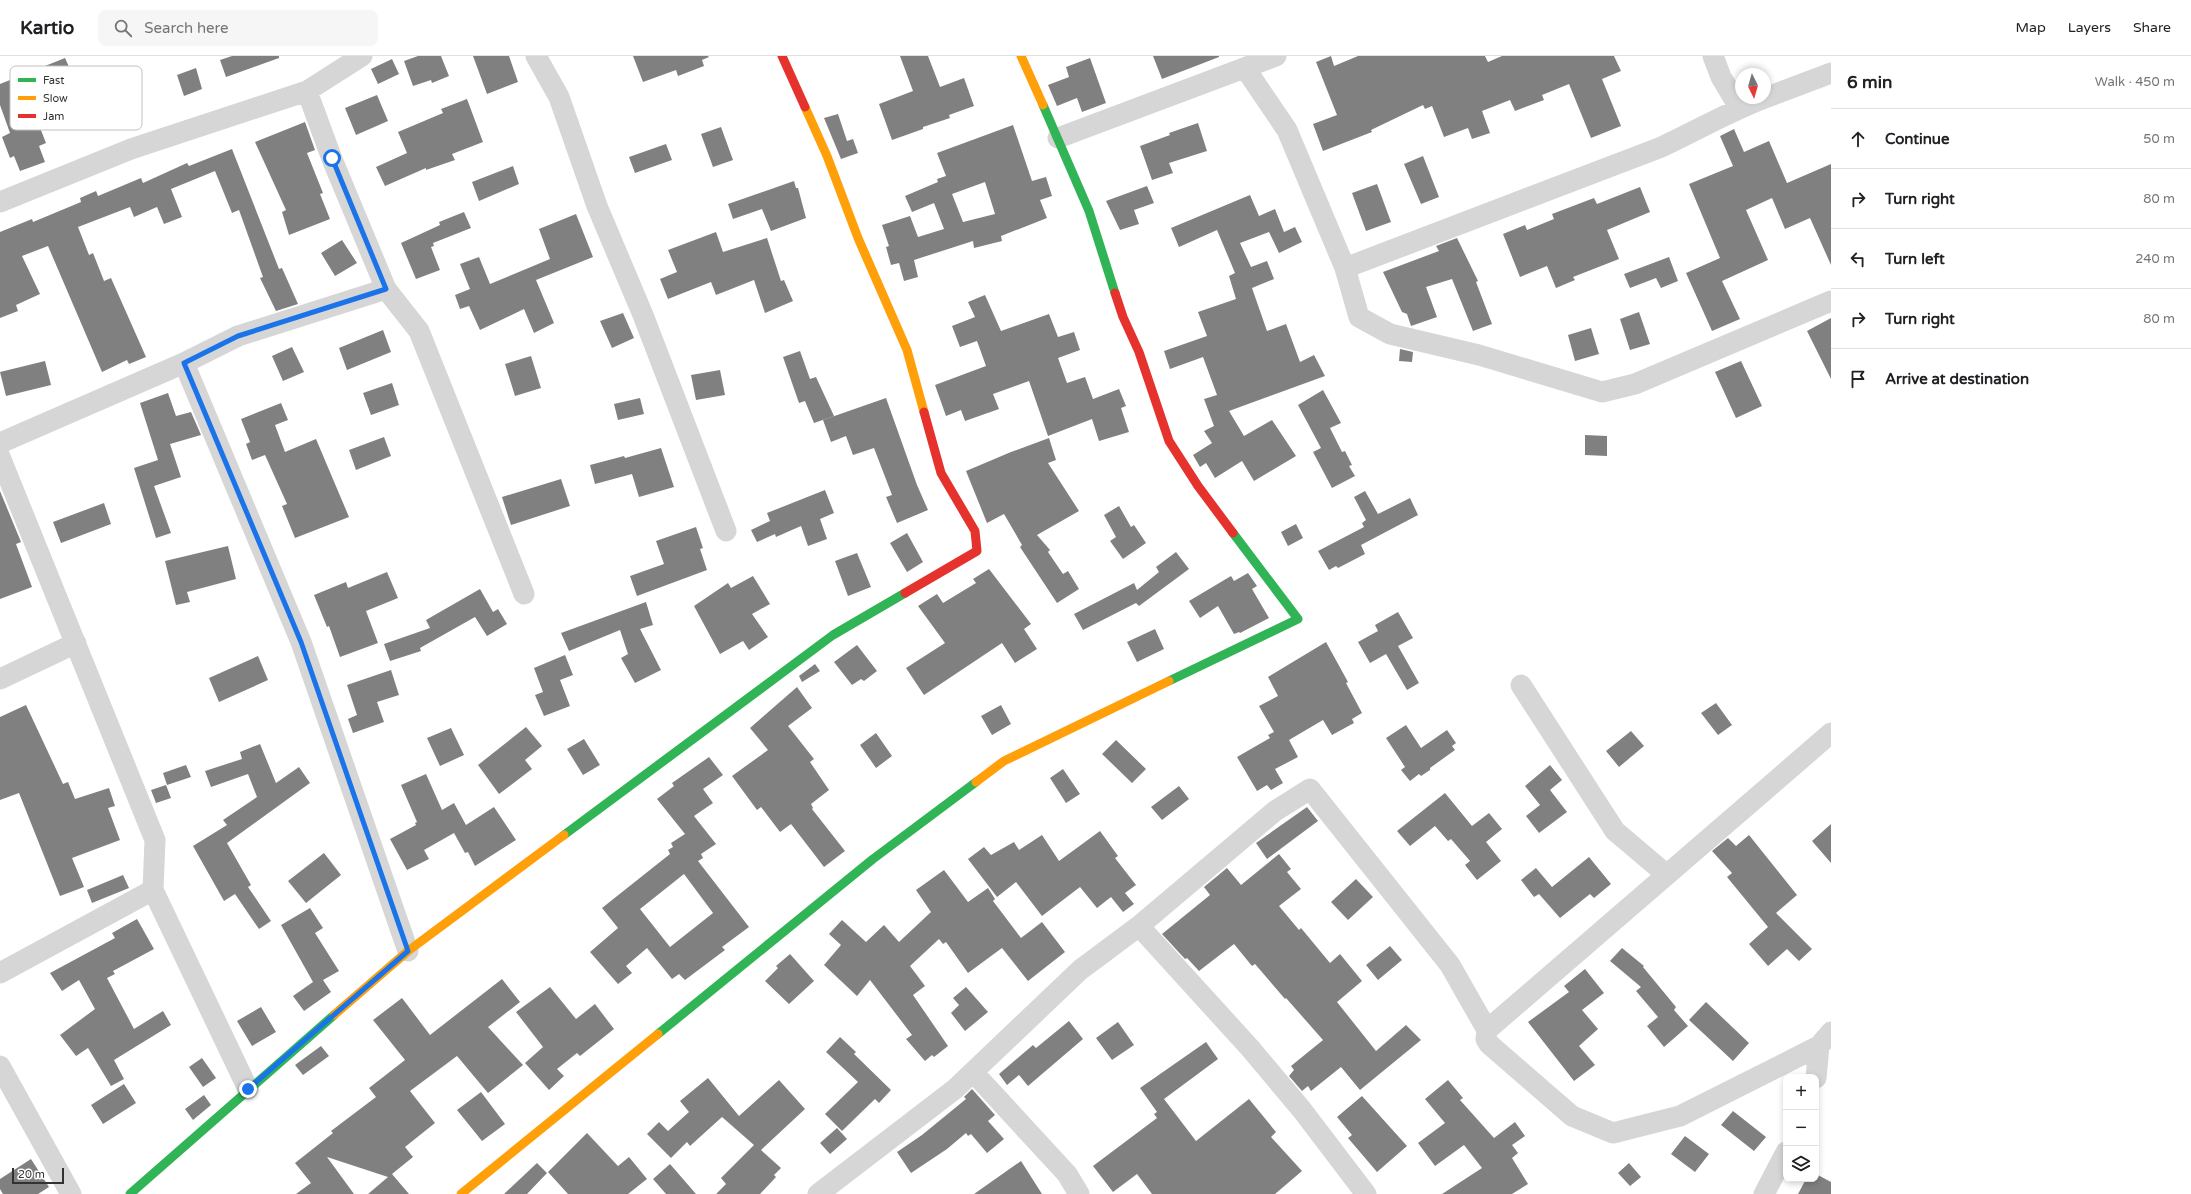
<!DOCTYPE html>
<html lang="en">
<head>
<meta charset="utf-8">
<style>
  body { margin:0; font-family:"Varela Round",sans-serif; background:#f6f6f6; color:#202124 }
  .controls { position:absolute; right:12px; bottom:12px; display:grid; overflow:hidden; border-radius:8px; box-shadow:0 2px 6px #0003 }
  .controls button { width:36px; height:36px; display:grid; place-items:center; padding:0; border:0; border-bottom:1px solid #e0e0e0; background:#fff; color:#202124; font:20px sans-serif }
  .compass { position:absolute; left:1735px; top:12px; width:36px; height:36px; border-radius:50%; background:#fff; box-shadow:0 2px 6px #0003; rotate:175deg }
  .scale { position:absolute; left:12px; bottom:10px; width:52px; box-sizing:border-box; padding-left:4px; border:2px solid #323232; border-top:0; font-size:11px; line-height:14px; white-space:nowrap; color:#323232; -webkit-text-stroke:3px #fff; paint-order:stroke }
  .stop { position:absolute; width:12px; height:12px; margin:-9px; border:3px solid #1a73e8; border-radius:50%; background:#fff }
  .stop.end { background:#1a73e8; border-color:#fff; box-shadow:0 1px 4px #0008 }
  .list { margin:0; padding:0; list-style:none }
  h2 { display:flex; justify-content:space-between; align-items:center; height:52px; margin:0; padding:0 16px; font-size:17px }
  h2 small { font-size:13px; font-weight:400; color:#757577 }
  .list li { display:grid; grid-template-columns:26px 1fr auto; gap:12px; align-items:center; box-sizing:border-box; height:60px; padding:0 16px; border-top:1px solid #e0e0e0 }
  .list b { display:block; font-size:15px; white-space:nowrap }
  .list em { font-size:13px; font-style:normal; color:#757577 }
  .icon { flex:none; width:22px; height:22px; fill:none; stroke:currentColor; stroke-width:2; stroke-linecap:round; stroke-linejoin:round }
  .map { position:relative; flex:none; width:1831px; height:1138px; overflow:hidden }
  header { display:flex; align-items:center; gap:24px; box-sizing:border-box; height:56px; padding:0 20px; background:#fff; border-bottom:1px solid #e0e0e0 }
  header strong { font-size:19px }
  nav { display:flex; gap:22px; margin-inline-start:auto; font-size:14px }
  .search { width:280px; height:36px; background:#f6f6f6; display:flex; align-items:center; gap:10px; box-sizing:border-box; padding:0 14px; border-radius:8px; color:#757577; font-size:15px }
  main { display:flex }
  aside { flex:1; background:#fff }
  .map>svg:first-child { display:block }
</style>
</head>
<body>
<header>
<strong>Kartio</strong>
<div class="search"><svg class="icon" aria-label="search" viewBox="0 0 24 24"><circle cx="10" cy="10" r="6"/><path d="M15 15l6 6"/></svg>Search here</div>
<nav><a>Map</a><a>Layers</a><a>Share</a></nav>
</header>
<main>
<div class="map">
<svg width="1831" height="1138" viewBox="0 0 1831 1138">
  <rect width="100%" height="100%" fill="#fff"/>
  <path fill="#808080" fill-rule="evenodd" d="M232,0H279V2L226,21L220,4Z
    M418,0H441L449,20L432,27L431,24L413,30L404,5Z
    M473,0H509L518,26L487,38Z
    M633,0H708L709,1L702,4L704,10L678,20L676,14L643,26Z
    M900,0H928L940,31L964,22L974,50L949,59L950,62L923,71V73L892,84L879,48L913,35Z
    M1153,0H1219V1L1162,23Z
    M1331,0L1334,10L1358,0H1485L1488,6L1502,0H1614L1621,15L1602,23L1621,70L1591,82L1569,28L1542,39L1544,44L1515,55L1510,44L1482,55L1490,77L1472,83L1468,72L1444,81L1432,50L1425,53L1423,49L1371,74L1372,76L1323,95L1313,68L1337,59L1316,6Z
    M65,2L75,24L28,41L46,87L39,90L45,106L20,115L14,100L10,102L2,81L10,77L0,49V28Z
    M1090,2L1106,47L1082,56L1077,42L1057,50L1048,29L1069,21L1066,11Z
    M392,3L399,18L378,28L371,13Z
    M196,12L202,33L184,40L177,19Z
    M377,39L388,65L356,79L345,52Z
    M467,43L483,86L452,98L455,104L426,114V112L385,130L376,111L407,97L398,76L443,57L441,53Z
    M838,58L847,85L853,83L858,97L841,103L824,62Z
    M305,66L315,94L307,97L323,137L320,138L330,163L289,179L282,156L286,154L255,86Z
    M1198,67L1207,95L1169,107L1173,117L1152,124L1140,90L1170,79L1169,77Z
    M1013,69L1032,125L1046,121L1052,140L1040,144L1047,162L1001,180L1002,185L974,192L973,185L914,204L918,221L904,225L899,207L891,209L886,191L889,190L882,169L910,160L918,181L944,173L934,147L912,156L905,140L938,126L937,123L946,120L937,97ZM985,126L995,158L963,166L952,138Z
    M721,71L733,104L713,111L701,78Z
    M1734,73L1744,96L1769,85L1787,127L1831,108V209L1810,162L1785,173L1772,142L1746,154L1768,204L1722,225L1740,263L1712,275L1686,217L1720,202L1689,128L1733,110L1720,80Z
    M666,88L672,104L635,117L629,101Z
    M232,93L279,213L282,212L298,248L276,255L260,222L263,221L239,154L232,157L215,115L171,133L182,161L164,168L157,151L134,161L130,151L78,171L89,199L93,197L104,225L111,222L146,301L129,308L127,304L102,316L48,190L22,200L40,238L16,249L18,255L0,262V176L32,163L33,166L81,146L80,142L96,135L98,140L141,122L143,127L187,107L189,110Z
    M1423,100L1439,141L1421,148L1404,108Z
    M513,110L519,128L479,145L472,126Z
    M794,125L796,132H798L806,162L771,175L762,153L733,163L728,148Z
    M1377,128L1391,166L1366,175L1352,137Z
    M1147,130L1154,147L1134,154L1139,168L1120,174L1106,145Z
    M1640,131L1650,156L1607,174L1619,203L1573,221L1575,224L1556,232L1547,210L1520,221L1503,178L1525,169L1527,174L1554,163L1552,158L1594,142L1597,148Z
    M1250,139L1259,160L1275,153L1284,176L1295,171L1302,186L1279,197L1269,176L1240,187L1251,211L1267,205L1274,223L1252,232L1267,275L1286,268L1300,306L1314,299L1325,320L1229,355L1244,380L1272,364L1296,400L1254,425L1242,405L1215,422L1206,407L1200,411L1193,399L1212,387L1204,375L1214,370L1204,343L1217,339L1203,301L1170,313L1164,295L1207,280L1198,256L1236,243L1229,220L1235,217L1217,174L1179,191L1171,172Z
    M464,156L471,172L433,187L434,190L431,191L440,214L416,223L401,187L440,169L439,166Z
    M576,158L593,201L536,224L554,267L534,277L524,253L480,274L469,250L460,253L455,239L470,233L460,208L479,201L490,228L550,203L539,173Z
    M716,176L723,196L767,182L781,225L784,224L793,245L765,257L754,224L716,239L711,226L668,243L660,223L677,216L668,194Z
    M1457,182L1478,225L1476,226L1492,268L1473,275L1452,223L1426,231L1437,261L1411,270L1407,258L1402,256L1383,216L1439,195L1436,190Z
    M342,184L357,207L335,220L321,197Z
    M1669,201L1678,225L1661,232L1656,222L1630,232L1624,218Z
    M985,239L1001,275L1049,258L1058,281L1074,276L1080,294L1058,302L1067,327L1085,321L1093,343L1119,333L1126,350L1121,352L1129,376L1099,385L1092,363L1048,380L1029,325L993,338L999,353L965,365L961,354L946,360L935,329L986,310L977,285L960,291L952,270L975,261L968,246Z
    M1639,256L1650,288L1630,294L1620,263Z
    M623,257L634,282L612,292L600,265Z
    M1831,262V323L1807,275Z
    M1591,272L1599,298L1575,305L1568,279Z
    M383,274L391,296L347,314L339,292Z
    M292,291L304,316L283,325L272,300Z
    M1400,293L1413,296L1412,306L1399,305Z
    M800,295L810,323L816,321L834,360L814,367L805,345L799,347L783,301Z
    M531,300L541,332L515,340L505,308Z
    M45,305L51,329L6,340L0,316Z
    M1741,305L1762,350L1736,362L1715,316Z
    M720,314L725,339L696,344L691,319Z
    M392,327L399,349L371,359L363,337Z
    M1323,334L1341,367L1330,372L1342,396L1345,395L1352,409L1349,410L1355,420L1332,432L1313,396L1321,392L1298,349Z
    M168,337L176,360L191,356L201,379L170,388L181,421L154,430L171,477L156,482L134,412L158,404L140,347Z
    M640,342L644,358L618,364L614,348Z
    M886,342L917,429L928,454L897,467L886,441L892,439L874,392L853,399L846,380L831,386L823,364Z
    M281,347L288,364L275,369L285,396L316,383L349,461L295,482L282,450L287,448L265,399L252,404L246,388L250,386L241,363Z
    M1585,379L1607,380V400L1585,399Z
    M384,381L391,400L356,414L349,394Z
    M1049,382L1056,404L1048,407L1079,455L1037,479L1050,494L1048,496L1063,518L1068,515L1079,533L1057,547L1020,491L1022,489L1004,458L987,467L966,415L1011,396Z
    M661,392L674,431L639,441L632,418L595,428L590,409L624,400L625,402Z
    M561,423L570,450L511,469L502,441Z
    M825,434L834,457L820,463L827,483L808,490L801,470L776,481L775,478L757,486L751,474L770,465L767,457Z
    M0,435L21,486L16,488L32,531L0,543Z
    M1365,435L1378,458L1410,442L1418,459L1361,489L1365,498L1338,512L1336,510L1329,514L1318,495L1364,471L1362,467L1366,464L1354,441Z
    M104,447L111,468L61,487L53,466Z
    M1119,450L1131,471L1134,469L1146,487L1123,503L1110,485L1116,481L1104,459Z
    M1296,468L1303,482L1288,490L1281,476Z
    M696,471L703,492L700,493L707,514L637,540L630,520L664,508L656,485Z
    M907,477L923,506L907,516L890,487Z
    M228,490L236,523L187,536L190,546L176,549L165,505Z
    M1176,496L1189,513L1139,550L1136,547L1083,574L1074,558L1134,527L1137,534L1159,516L1156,511Z
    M857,497L871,531L848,540L835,505Z
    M989,513L1031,568L1024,573L1037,593L1015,607L1002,587L924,639L906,612L945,587L918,550L937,538L943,547L976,527L973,523Z
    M387,516L398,542L366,555L378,587L340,601L329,570L327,571L314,539L346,526L348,532Z
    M1248,517L1257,530L1252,533L1269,562L1240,577L1239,576L1234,578L1218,550L1200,562L1189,545L1231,520L1234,525Z
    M753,520L770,548L752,558L768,581L749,594L743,585L720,598L694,550L728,527L731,532Z
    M480,533L493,556L498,553L507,568L487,580L475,561L420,592L421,595L390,605L384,588L430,572L426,564Z
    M646,546L653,569L640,573L661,614L635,627L621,602L628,598L620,574L569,595L561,577Z
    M1398,556L1413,582L1398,590L1419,627L1407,634L1386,598L1370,607L1358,586L1378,575L1375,569Z
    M1155,573L1164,593L1137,606L1127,586Z
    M1326,586L1348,626L1346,627L1362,657L1352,663L1354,667L1332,679L1323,664L1289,684L1298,701L1275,713L1283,727L1271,734L1267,729L1257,735L1237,701L1270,682L1268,679L1274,676L1259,650L1278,640L1268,621Z
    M857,589L877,615L864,625L861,623L852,629L834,606Z
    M565,599L573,619L560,624L570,650L544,660L535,639L543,636L534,612Z
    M258,600L268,624L219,646L209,622Z
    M815,608L820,615L802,626L799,620Z
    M391,614L399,639L377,646L384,666L353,677L348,663L357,659L347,629Z
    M797,631L812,652L788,670L814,703L810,706L829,734L811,748L813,752L812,753L845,795L824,811L791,768L780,776L761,751L757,754L732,720L768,694L750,672Z
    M1716,647L1732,669L1718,679L1701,657Z
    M26,649L63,728L68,726L75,743L109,732L115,750L108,752L120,784L72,802L84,831L60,840L19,737L0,744V661Z
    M1001,649L1011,668L992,679L981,660Z
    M1406,669L1421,692L1447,674L1456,687L1452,690L1455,694L1430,712V714L1421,720L1419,718L1410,725L1401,714L1405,711L1386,682Z
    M526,671L542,690L525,704L532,713L499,738L478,709Z
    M451,672L464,699L440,710L427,682Z
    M1631,675L1644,690L1619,711L1606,695Z
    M876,677L892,700L876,712L860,689Z
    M584,683L600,709L583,719L567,693Z
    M1116,684L1146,713L1132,727L1102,698Z
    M260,688L276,727L299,711L310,727L227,787L251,829L248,831L271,865L259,873L235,838L224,845L193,790L227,769L223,764L257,741L248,718L211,731L205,715L242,703L240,696Z
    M709,701L723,719L703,733L713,747L694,760L716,788L701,798L703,802L698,805L749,871L722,891L725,894L685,924L679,918L672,923L647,892L626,910L632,917L618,928L590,896L618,872L602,852L670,798L668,794L673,791L671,787L685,778L657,743L674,730L672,727ZM684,818L713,857L670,891L640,853Z
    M186,709L191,721L167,729L163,717Z
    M1550,709L1562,724L1550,734L1567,756L1539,777L1526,760L1540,749L1525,730Z
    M1063,713L1080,738L1066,747L1050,722Z
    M426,718L442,754L454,747L466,769L494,751L516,784L475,810L468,796L465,797L454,777L424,794L429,803L407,814L390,783L416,769L415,767L417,766L401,729Z
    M166,729L171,742L156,747L151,734Z
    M1179,730L1189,743L1162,764L1151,751Z
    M1445,737L1472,770L1489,757L1502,773L1486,786L1501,805L1477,824L1465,809L1470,805L1451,783L1448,785L1435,770L1410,790L1397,775Z
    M1307,751L1318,765L1267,803L1256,787Z
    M1831,768V807L1812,785Z
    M1100,775L1118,800L1115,802L1136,829L1125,837L1134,848L1123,856L1111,841L1097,852L1080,831L1042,860L1016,826L997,841L968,803L984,791L991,799L1014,786L1019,794L1042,779L1059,805Z
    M1749,779L1797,839L1776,857L1812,893L1799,905L1787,893L1768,910L1749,888L1768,871L1727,821L1732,817L1712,795L1728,782L1736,790Z
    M324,797L341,819L306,847L288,825Z
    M1279,798L1291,813L1287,816L1301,833L1279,850L1299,874L1301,872L1330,907L1340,898L1362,925L1337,946L1376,995L1406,969L1421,984L1360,1034L1341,1011L1311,1035L1308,1030L1302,1035L1289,1020L1294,1014L1291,1010L1323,984L1286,942L1285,943L1255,908L1252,910L1234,888L1199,915L1187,902L1185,903L1162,878L1210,839L1204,831L1227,812L1241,829Z
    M1589,801L1611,828L1594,842L1590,838L1560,862L1539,838L1534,841L1521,824L1536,812L1552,831Z
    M944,814L968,846L988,832L995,843L993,845L1021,882L1042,866L1065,896L1028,925L1002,892L968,917L946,886L943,888L939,883L910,910L925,930L913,939L948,990L934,1001L932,999L925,1005L906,983L912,979L870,924L857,940L824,909L841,889L829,878L842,864L866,886L884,869L899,886L931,856L916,834Z
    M123,819L129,832L92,847L87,834Z
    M1356,823L1373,841L1348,864L1331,846Z
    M310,852L323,872L315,877L339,915L323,924L331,936L304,955L293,940L313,926L281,869Z
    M137,863L154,893L113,915L115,918L107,922L134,973L163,955L171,969L114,1004L124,1023L111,1030L88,992L76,1000L60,979L95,953L79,924L62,935L50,917L115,882L112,877Z
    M1390,890L1402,904L1378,924L1366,909Z
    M1622,892L1644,910L1643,911L1676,951L1674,954L1688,970L1664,991L1647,970L1658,961L1636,935L1641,931L1610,905Z
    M790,898L814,925L789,948L765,925L778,912L776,910Z
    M1585,913L1604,937L1582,954L1598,973L1579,990L1595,1009L1574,1025L1528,966L1569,936L1564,930Z
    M502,923L520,946L488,971L523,1009L488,1037L457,1000L410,1035L435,1067L405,1091L413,1101L392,1118L409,1138H368L388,1121L327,1101L354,1138H296L311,1127L295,1107L333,1077L331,1075L376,1041L369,1032L405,1004L373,964L402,942L430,979Z
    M550,931L576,963L595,948L614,973L580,1000L577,997L557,1013L564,1020L549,1034L525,1007L543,991L516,956Z
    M966,931L988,956L965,975L951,957L959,949L953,942Z
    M1706,946L1749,987L1733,1005L1689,964Z
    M261,951L276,976L252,990L237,965Z
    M1069,965L1083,983L1028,1030L1019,1019L1007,1029L999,1018L1033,989L1036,992Z
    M1118,966L1134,989L1112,1004L1096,982Z
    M840,981L856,996L854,998L891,1034L879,1047L875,1043L842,1075L825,1058L858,1026L826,996Z
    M1206,986L1218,1003L1164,1043L1196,1085L1249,1043L1276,1076L1271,1081L1302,1115L1275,1138H1152L1137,1118L1113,1136L1093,1110L1157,1062L1154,1058L1157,1056L1140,1032Z
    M321,990L329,1000L303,1019L295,1009Z
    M202,1002L216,1022L203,1031L189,1011Z
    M708,1022L739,1060L779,1024L805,1053L761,1094L781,1112L774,1119L776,1121L760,1138H716L726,1128L721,1122L754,1089L722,1061L690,1090L687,1086L671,1102L647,1078L659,1066L668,1075L689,1056L680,1045Z
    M1448,1024L1463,1042L1460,1044L1494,1082L1515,1066L1525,1080L1512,1089L1518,1097L1512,1102L1528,1128L1512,1138H1442L1482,1112L1464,1089L1435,1110L1418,1087L1445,1067L1425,1043Z
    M124,1028L136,1047L103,1068L91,1049Z
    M972,1033L995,1059L988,1065L1004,1083L987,1097L971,1078L968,1080L966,1077L947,1093L911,1117L897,1096L922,1079L966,1043L964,1041Z
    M481,1036L505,1068L482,1085L457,1054Z
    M204,1039L211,1049L193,1064L185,1053Z
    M1362,1040L1407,1090L1377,1116L1348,1082L1352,1079L1337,1061Z
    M1733,1055L1766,1081L1754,1095L1721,1069Z
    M837,1072L847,1083L830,1098L820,1087Z
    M587,1077L618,1110L629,1101L647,1123L628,1138H568L548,1116Z
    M1685,1080L1709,1098L1695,1116L1671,1098Z
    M31,1103L49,1131L38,1138H3L0,1133V1123Z
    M1021,1105L1042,1138H974Z
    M537,1107L547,1117L527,1138H504Z
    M1629,1107L1641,1121L1630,1130L1618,1117Z
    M670,1108L696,1138H666L653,1123Z
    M1816,1118L1831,1126V1138H1798L1806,1123H1816Z"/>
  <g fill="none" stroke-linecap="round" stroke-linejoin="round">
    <path stroke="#d6d6d6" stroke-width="21" d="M536,0L559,41L597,150L643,259L726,475
      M1713,0L1721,21L1739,51
      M1245,12L1287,74L1345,212L1359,261L1390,278L1479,299L1602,336L1635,328L1831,245
      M307,35L332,103L386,233L419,275L524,538
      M1765,42L1831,17
      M1058,82L1276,0
      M0,146L131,93L307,35L362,0
      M1345,212L1659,92C1694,76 1728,56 1765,42
      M184,307L301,586L408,895
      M0,387L184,307L238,280L386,233
      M0,401L155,784L153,834L248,1033
      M0,623L76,587
      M1521,629L1615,775L1667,819
      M1139,870L1250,992L1302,1054L1366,1138
      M0,917L153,834
      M1819,990L1680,1060L1613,1077L1572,1060L1489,988L1486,983L1487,974L1831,677
      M0,1010L71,1138
      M973,1016L1067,1118L1079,1138
      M1816,1022L1819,990L1831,976
      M818,1138L955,1033L1080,914L1139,870L1275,755L1310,733L1450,909L1487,974
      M1764,1138L1786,1096"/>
    <path stroke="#30b455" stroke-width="9" d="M1043,49L1089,155L1115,237
      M1169,625L1298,563L1233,477
      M564,779L833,579L905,537
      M658,978L873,803L976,726
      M130,1138L334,959"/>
    <path stroke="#ff9f0a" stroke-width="9" d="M1021,0L1043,49
      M805,51L827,100L858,182L907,294L924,356
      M976,726L1004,705L1169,625
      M334,959L408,895L564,779
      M461,1138L658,978"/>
    <path stroke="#e5322d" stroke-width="9" d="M782,0L805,51
      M1115,237L1123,261L1139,296L1169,385L1198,430L1233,477
      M905,537L977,495L975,475L941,417L924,356"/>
  </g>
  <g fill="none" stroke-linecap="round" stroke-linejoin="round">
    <path stroke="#1a73e8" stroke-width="5" d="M248,1033L408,895L301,586L184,307L238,280L386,233L332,102"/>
  </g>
  <rect x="10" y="10" width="132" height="64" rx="6" fill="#fff" stroke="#c2c2c2" stroke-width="1"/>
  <rect x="18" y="22" width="18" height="4" fill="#30b455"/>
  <rect x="18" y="40" width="18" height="4" fill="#ff9f0a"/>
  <rect x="18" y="58" width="18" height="4" fill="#e5322d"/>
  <g font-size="11" fill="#323232">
    <text x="43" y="28">Fast</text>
    <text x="43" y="46">Slow</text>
    <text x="43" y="64">Jam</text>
  </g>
</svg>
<div class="controls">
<button>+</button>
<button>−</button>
<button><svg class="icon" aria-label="layers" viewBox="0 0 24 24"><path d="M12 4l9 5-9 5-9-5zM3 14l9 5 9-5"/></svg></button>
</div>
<svg class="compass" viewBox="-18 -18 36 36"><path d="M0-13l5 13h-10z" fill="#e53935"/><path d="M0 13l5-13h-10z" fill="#757577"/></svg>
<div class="scale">20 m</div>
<div class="stop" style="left:332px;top:102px"></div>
<div class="stop end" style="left:248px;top:1033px"></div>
</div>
<aside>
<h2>6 min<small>Walk · 450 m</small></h2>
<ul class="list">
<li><svg class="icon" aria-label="ahead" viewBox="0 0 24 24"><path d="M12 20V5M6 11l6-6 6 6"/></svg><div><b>Continue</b></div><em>50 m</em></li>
<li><svg class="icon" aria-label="right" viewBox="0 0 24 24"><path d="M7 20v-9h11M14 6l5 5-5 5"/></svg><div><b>Turn right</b></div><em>80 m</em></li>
<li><svg class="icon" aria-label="left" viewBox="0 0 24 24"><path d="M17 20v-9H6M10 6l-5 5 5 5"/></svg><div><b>Turn left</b></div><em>240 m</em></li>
<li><svg class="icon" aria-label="right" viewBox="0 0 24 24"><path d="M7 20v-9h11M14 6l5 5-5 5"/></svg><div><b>Turn right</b></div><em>80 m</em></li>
<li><svg class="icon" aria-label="arrive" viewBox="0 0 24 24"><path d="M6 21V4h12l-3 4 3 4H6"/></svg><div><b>Arrive at destination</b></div></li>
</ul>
</aside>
</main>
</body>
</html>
